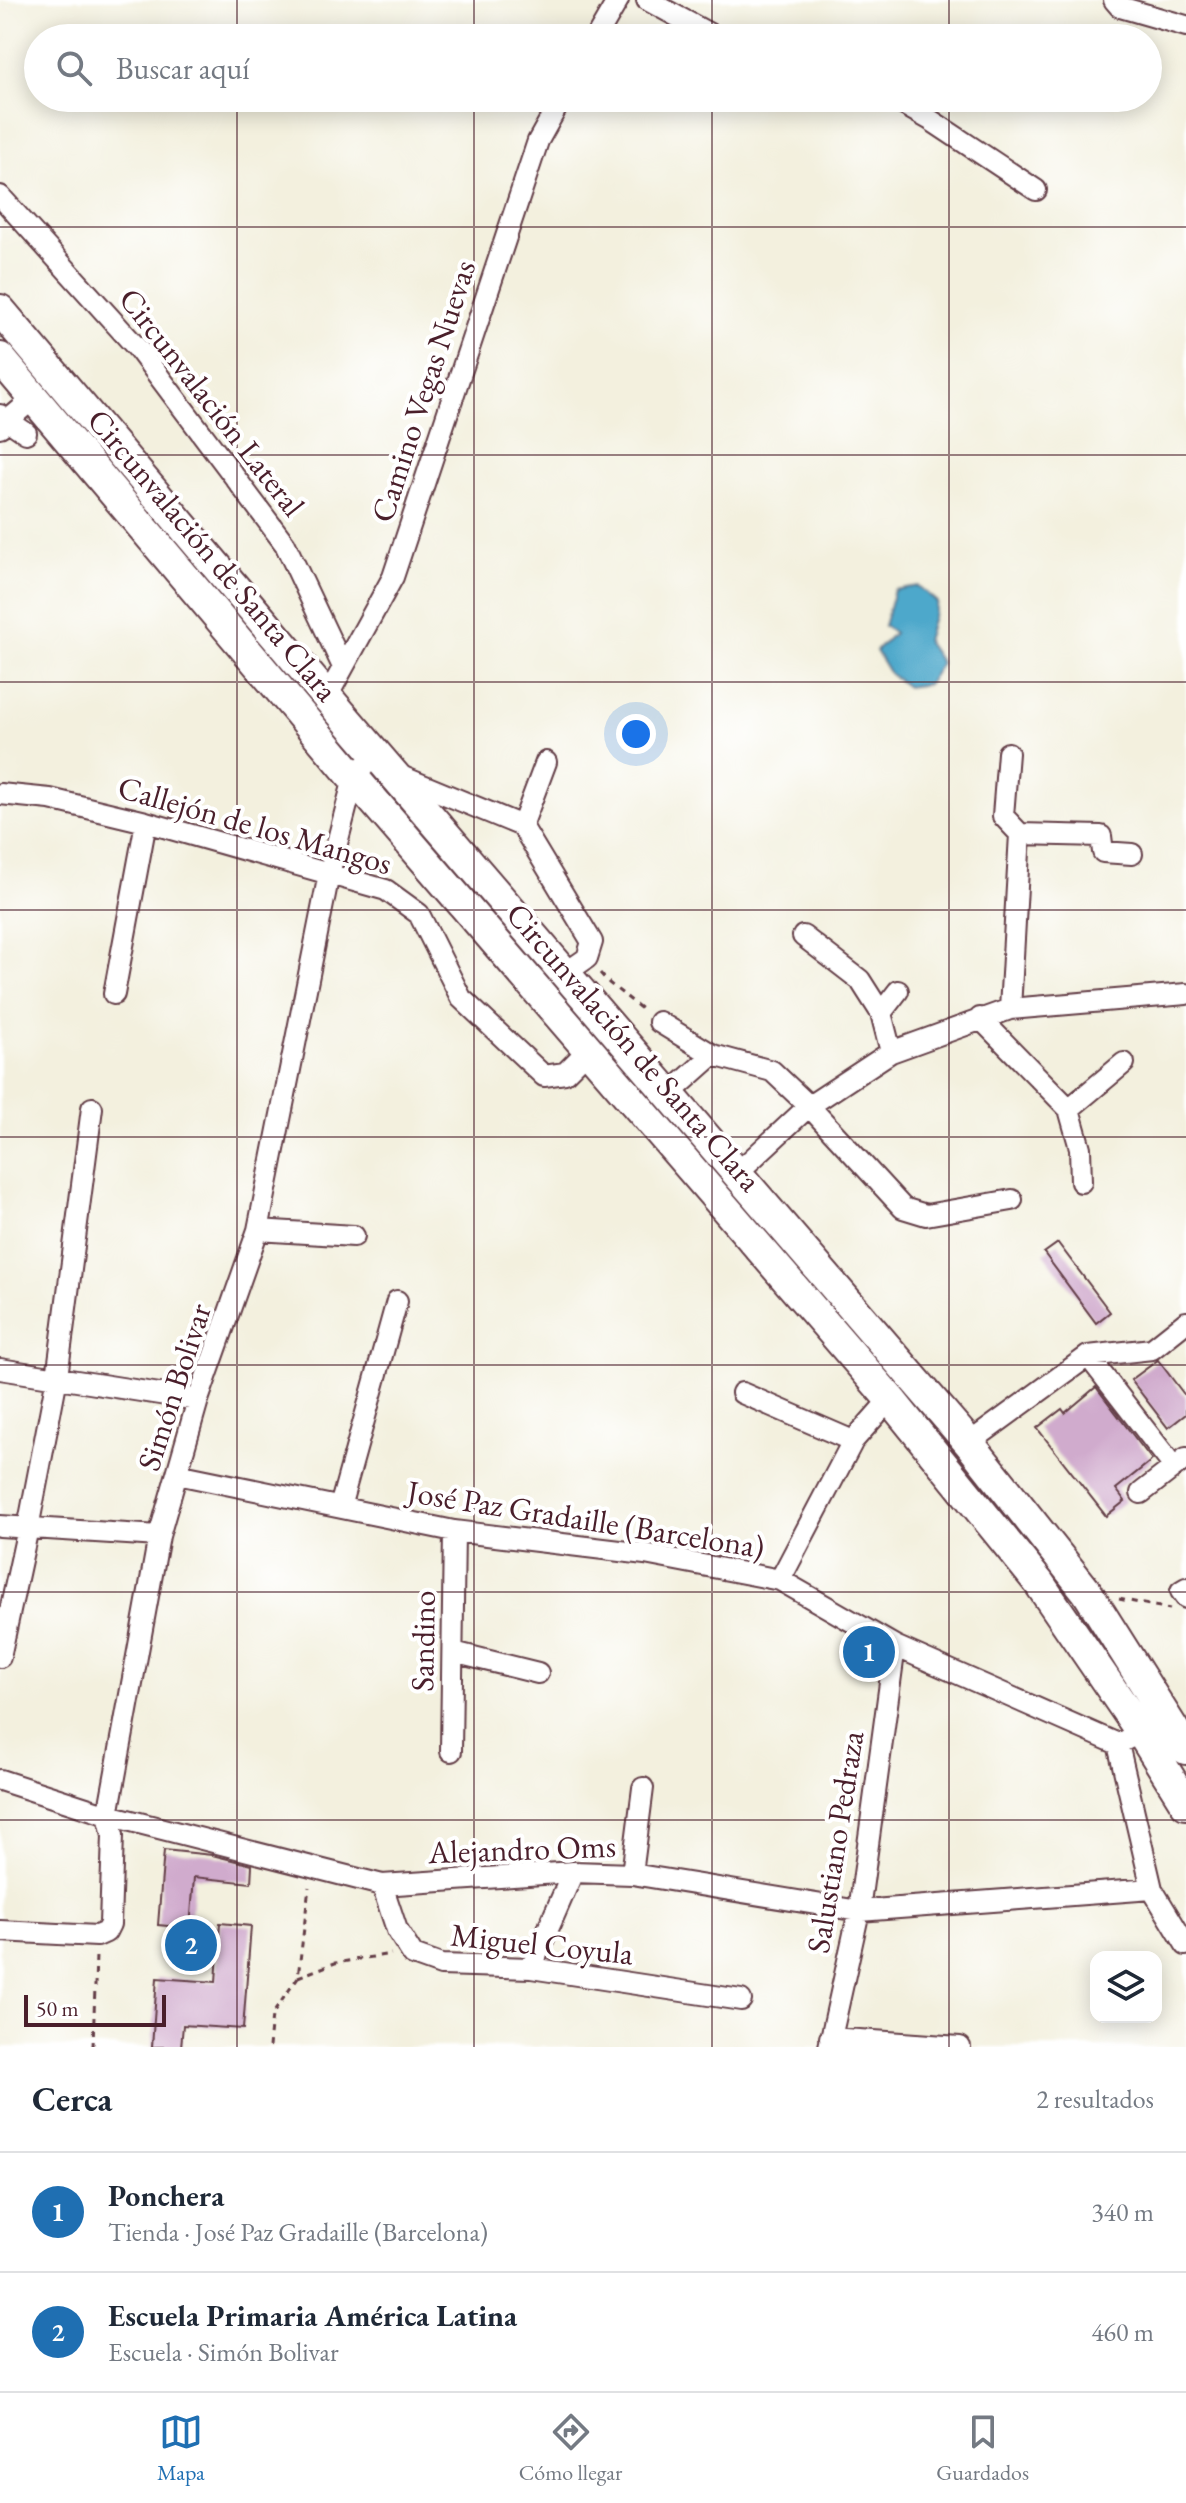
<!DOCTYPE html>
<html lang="es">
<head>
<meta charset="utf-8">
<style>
  body { margin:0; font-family:"EB Garamond",serif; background:#f2f2f3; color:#1f2937 }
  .controls { position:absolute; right:24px; bottom:24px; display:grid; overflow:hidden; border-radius:16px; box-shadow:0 4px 20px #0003 }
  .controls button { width:72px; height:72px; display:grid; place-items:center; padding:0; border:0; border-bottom:2px solid #e0e1e3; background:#fff; color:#1f2937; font:40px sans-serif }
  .scale { position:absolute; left:24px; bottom:20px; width:142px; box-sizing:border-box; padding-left:8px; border:4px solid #4a1f2b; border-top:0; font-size:22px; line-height:28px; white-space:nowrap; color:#4a1f2b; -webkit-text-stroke:6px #fff; paint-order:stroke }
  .you { position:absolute; left:636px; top:734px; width:28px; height:28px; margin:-20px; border:6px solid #fff; border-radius:50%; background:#1a73e8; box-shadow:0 0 0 12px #1a73e833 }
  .badge { display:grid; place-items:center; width:52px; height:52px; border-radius:50%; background:#1f6fb2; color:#fff; font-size:26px; font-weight:700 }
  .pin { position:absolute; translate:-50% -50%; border:4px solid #fff; box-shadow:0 2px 8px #0006 }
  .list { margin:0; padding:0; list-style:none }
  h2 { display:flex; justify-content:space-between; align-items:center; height:104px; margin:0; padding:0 32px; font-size:34px }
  h2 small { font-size:26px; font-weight:400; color:#747a83 }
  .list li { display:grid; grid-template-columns:52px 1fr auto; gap:24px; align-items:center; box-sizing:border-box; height:120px; padding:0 32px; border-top:2px solid #e0e1e3 }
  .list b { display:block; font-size:30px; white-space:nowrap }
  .list p { margin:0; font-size:26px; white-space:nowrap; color:#747a83 }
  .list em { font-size:26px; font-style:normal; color:#747a83 }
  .icon { flex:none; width:44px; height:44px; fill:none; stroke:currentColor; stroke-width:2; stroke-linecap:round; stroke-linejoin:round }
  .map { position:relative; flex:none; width:1186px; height:2047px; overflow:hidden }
  .search { position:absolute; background:#fff; box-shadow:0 4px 20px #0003; left:24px; right:24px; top:24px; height:88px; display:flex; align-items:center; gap:20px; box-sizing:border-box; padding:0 28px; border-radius:44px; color:#747a83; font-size:30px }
  .sheet { height:344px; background:#fff }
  nav { display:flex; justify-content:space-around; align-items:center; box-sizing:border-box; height:112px; border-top:2px solid #e0e1e3; background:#fff; font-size:22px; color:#747a83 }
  nav a { display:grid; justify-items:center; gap:4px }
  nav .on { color:#1f6fb2 }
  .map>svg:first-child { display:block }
</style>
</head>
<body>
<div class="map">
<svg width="1186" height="2047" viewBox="0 0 1186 2047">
  <rect width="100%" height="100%" fill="#fff"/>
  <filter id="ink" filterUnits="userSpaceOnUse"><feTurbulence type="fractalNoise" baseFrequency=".0125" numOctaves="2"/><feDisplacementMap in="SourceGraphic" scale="16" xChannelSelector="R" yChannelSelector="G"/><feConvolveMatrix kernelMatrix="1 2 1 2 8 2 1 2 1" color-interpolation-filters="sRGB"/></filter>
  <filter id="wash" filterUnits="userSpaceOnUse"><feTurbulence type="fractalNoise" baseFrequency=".006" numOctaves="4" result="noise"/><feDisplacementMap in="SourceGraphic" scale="32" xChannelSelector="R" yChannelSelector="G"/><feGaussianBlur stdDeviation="1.8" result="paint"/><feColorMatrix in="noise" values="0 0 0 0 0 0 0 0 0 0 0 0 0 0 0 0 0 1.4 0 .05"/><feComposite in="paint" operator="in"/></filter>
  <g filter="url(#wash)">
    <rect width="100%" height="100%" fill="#f3f0de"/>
    <path fill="#93d992" stroke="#6e7c5e" stroke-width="2" d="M399,810L416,811L663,1105L655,1107Z"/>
    <path fill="#4da8cb" stroke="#4c647b" stroke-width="2" d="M918,586L937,602L926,641L941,663L927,684L907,687L890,674L876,651L894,633L884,626L894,590Z"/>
    <g id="blocks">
      <path fill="#d0abcd" d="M1058,1243L1110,1312L1096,1323L1044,1253Z
        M1158,1360L1186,1397V1414L1168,1428L1131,1380Z
        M1096,1387L1152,1460L1116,1489L1125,1501L1106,1516L1037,1428L1062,1409L1065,1413Z
        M164,1850L212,1855L252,1865L251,1883L194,1877L190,1928L158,1925Z
        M220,1923L251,1926L243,2029L183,2025L181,2047H152L157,1978L216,1982Z"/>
    </g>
  </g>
  <g filter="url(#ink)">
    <use href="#blocks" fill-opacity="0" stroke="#633e46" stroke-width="2"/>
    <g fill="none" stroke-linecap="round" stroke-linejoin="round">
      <defs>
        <path id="minor" d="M647,0L717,38
          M1114,0L1120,7L1186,26
          M596,38L618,0
          M892,98L929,119L1036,190
          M0,196L139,350L285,544L343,667
          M0,415L26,433
          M0,427L34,398
          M327,697L393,577L538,141L562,98
          M1008,753L1003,816L1020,834L1010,1009
          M396,774L522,826L592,942L587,958L564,974
          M0,794L50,799L146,822L386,890L419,914L461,998L544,1076L565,1073L588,1050
          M522,826L546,762
          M1020,834L1101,836L1103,852L1132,854
          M803,936L860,980L881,1013
          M114,994L146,822
          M980,1018L1069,1109L1080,1148L1081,1182
          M659,1022L713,1055L772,1071L809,1106L903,1208L926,1215L1012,1200
          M891,1052L881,1013L898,991
          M668,1095L713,1055
          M1069,1109L1124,1063
          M736,1174L809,1106L891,1052L1010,1009L1186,994
          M258,1230L354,1236
          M1088,1356L1174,1467
          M0,1369L198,1400
          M742,1393L853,1441
          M969,1443L1088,1356L1152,1349L1186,1322
          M177,1474L454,1531L645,1554L780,1580L895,1646L1118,1744L1141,1732
          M1141,1493L1186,1458
          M340,1507L397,1301
          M0,1526L159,1536
          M780,1580L853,1441L890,1399
          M1186,1588L1181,1591L1186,1598
          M453,1652L538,1673
          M0,1657L28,1528L57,1377L92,1108
          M1118,1744L1152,1889L1186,1945
          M451,1751L454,1531
          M0,1780L108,1815L382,1885L573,1872L632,1874L859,1911L1152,1889
          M632,1874L643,1788
          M382,1885L397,1930L413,1955L441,1965L531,1968L741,2000
          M0,1931L97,1936L106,1932L110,1924L113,1835L108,1815L159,1536L198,1400L258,1230L329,874L354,778L375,753
          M531,1968L573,1872
          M830,2038L960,2047
          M829,2047L859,1911L895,1646"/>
        <path id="highway" d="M0,310L327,697L969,1443L1087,1592L1186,1749
          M0,358L354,778L890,1399L1039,1583L1141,1732L1186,1804"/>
      </defs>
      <use href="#minor" stroke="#633e46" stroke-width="24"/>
      <use href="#highway" stroke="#633e46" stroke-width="34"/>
      <path stroke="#633e46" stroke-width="3" stroke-dasharray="6 6" stroke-linecap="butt" d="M600,973L609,983L643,1010
        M1119,1599L1170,1609
        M298,1977L335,1963L391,1954
        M93,2047L96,1955
        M269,2047L272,2015L298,1977L309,1887"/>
      <use href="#minor" stroke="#fff" stroke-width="20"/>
      <use href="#highway" stroke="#fff" stroke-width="30"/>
    </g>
  </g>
  <path fill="none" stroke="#4a1f2b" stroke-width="2" stroke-opacity="0.55" d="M237,0V38M474,0V38M712,0V38M949,0V38M237,98V2047M474,98V2047M712,98V2047M949,98V2047M0,227H1186M0,455H1186M0,682H1186M0,910H1186M0,1137H1186M0,1365H1186M0,1592H1186M0,1820H1186"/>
  <g text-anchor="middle" stroke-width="8" stroke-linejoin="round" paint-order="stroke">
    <g font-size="32" fill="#4a1f2b" stroke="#fff">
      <text transform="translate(423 391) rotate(-72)" y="11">Camino Vegas Nuevas</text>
      <text transform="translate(212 402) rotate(52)" y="11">Circunvalación Lateral</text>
      <text transform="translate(213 555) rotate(50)" y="11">Circunvalación de Santa Clara</text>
      <text transform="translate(255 825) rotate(16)" y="11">Callejón de los Mangos</text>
      <text transform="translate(634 1047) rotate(49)" y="11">Circunvalación de Santa Clara</text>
      <text transform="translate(174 1387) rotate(-72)" y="11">Simón Bolivar</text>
      <text transform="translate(586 1519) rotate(9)" y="11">José Paz Gradaille (Barcelona)</text>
      <text transform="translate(423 1641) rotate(-89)" y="11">Sandino</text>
      <text transform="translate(835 1842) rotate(-81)" y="11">Salustiano Pedraza</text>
      <text transform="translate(522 1849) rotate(-2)" y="11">Alejandro Oms</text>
      <text transform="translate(542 1944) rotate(6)" y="11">Miguel Coyula</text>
    </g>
  </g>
</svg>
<div class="controls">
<button><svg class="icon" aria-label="layers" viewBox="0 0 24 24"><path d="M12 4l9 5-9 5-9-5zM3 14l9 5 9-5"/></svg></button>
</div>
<div class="scale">50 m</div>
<div class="you"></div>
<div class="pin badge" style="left:869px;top:1652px">1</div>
<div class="pin badge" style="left:191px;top:1945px">2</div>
<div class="search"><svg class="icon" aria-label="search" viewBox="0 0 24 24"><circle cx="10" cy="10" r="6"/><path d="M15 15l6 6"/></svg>Buscar aquí</div>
</div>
<section class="sheet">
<h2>Cerca<small>2 resultados</small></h2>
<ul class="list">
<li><span class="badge">1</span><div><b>Ponchera</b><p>Tienda · José Paz Gradaille (Barcelona)</p></div><em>340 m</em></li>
<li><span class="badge">2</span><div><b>Escuela Primaria América Latina</b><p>Escuela · Simón Bolivar</p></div><em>460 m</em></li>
</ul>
</section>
<nav>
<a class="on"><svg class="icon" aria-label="map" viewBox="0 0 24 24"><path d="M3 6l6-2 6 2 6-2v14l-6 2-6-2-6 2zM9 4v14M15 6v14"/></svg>Mapa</a>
<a><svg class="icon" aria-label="directions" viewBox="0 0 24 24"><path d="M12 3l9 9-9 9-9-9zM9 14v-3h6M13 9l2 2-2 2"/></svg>Cómo llegar</a>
<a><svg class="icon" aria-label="saved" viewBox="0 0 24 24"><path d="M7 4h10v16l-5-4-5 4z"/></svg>Guardados</a>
</nav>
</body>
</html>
